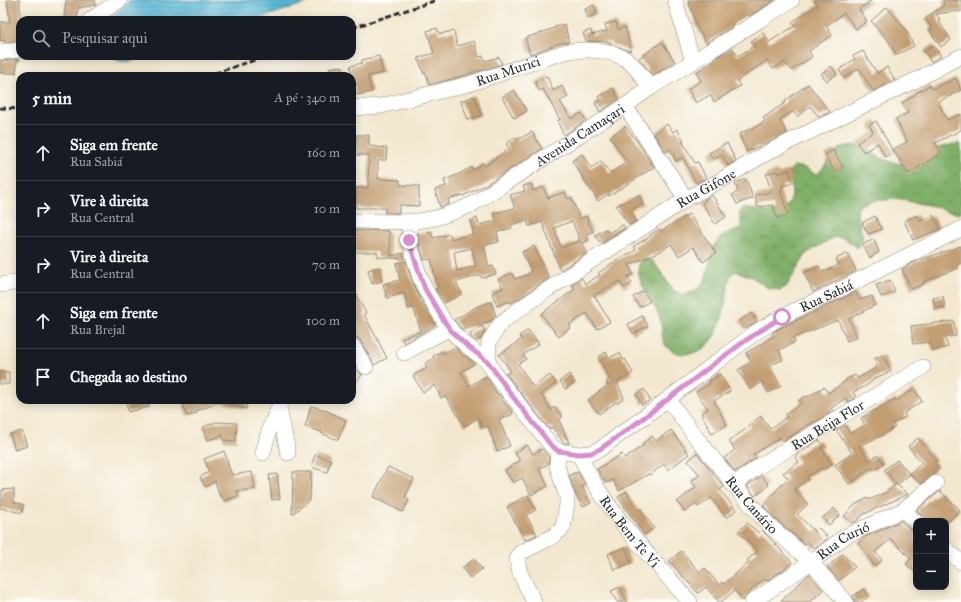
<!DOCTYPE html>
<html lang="pt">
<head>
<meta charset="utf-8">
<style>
  body { margin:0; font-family:"IM FELL Great Primer",serif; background:#20242c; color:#f1f3f6 }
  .controls { position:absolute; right:12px; bottom:12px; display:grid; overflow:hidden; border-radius:8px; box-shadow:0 2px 10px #0003 }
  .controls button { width:36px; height:36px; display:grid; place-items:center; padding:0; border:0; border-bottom:1px solid #363941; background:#171b24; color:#f1f3f6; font:20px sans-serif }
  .stop { position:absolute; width:12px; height:12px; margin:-9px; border:3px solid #d690ce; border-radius:50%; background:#fff }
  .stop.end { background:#d690ce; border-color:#fff; box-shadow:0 1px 4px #0008 }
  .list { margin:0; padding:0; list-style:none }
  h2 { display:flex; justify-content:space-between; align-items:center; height:52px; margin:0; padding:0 16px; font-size:17px }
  h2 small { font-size:13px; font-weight:400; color:#9ea1a6 }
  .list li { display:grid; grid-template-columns:26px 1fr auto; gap:12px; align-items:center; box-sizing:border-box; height:56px; padding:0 16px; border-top:1px solid #363941 }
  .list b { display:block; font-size:15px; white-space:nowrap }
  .list p { margin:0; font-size:13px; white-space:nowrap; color:#9ea1a6 }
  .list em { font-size:13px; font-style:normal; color:#9ea1a6 }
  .icon { flex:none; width:22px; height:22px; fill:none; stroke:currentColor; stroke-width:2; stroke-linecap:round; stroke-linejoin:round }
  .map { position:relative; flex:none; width:961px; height:602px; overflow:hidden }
  .search { position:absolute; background:#171b24; box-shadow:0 2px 10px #0003; left:16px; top:16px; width:340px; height:44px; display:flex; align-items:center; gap:10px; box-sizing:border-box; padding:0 14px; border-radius:12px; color:#9ea1a6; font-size:15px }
  .panel { position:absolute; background:#171b24; box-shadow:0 2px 10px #0003; left:16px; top:72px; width:340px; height:332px; border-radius:12px }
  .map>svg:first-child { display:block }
</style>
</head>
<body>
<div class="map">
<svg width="961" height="602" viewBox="0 0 961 602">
  <defs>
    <pattern id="forest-crowns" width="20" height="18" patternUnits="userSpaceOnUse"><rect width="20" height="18" fill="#80af68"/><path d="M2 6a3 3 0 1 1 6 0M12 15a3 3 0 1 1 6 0" fill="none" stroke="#698f56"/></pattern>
    <pattern id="water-rules" width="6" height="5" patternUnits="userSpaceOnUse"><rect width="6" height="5" fill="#58b8d7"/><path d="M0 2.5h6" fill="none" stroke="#4996af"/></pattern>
  </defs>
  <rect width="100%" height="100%" fill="#fdfcf7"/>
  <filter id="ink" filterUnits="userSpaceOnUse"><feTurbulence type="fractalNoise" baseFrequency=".025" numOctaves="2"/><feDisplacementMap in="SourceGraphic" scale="8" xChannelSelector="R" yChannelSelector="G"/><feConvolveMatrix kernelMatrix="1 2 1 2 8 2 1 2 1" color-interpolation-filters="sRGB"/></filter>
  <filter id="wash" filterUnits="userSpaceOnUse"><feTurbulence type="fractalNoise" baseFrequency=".012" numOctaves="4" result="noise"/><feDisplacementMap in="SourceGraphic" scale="16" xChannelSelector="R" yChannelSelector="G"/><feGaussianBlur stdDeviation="0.9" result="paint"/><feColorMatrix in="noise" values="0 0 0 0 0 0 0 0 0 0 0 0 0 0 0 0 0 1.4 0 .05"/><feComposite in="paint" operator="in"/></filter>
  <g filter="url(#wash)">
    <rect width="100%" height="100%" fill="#f3e8cf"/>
    <path fill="url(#forest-crowns)" stroke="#566d4a" d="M958,143L961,144V212L957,213L946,211L933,206L896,199L872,201L862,204L858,208L857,214L863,238L858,248L844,238L834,237L807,253L786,287L780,290L768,288L752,277L736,271L731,274L729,280C724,307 722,353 685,354C677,354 668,350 664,343C661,336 662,326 660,319C655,301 630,278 641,260L647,259L653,261L674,291L684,295L696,290L705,281L713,248C716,242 721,236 726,234C732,231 741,232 741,224C742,220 739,216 739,212L744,208C762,211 791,220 792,192C792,185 789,178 790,170L794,166L805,168L816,175C826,168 828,157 836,151C854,138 868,151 884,159C892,163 903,164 912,165L928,150Z"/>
    <path fill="url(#water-rules)" stroke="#427281" d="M130,0H316L255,20H109Z
      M111,56H146C133,60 122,66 111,56Z"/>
    <g id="blocks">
      <path fill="#c39e72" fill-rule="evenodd" d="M7,0H20V41L5,42L4,40L0,41V22H10Z
        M66,0H95L96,5L78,8L77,20H64Z
        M688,0H775L749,16L748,14L732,24L733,26L706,43L695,24L696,23Z
        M814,0H872L859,9L867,21L856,29L844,13L826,26L832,35L809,51L812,57L791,70L785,62L773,69L767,60L737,81L740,86L714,102L710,95L696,103L688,89L701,81L696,72L716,60L715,58L732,48L738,56L754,46L751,41L763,33L769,42L795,26L792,22L818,5Z
        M943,0H961V12L956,11L936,14L940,19L938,20L951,40L941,47L929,30L932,28L925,19L944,5Z
        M594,5L597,14L588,18L585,9Z
        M887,7L906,30L914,46L896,55L888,40L871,21Z
        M616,22L618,29L625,27L631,50L629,51L611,44V42L586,41L583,33L591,30L592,35L607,31L605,24Z
        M565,25L569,42L561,43L530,54L525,38L555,28L554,27Z
        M437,28L439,34L454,31L457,46L474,41L479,57L483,56L485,61L499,57L502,64L466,75L429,85L426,73L424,74L418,58L434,53L427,31Z
        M662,42L675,62L653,76L639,58Z
        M933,45L941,56L931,62L924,51Z
        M863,51L877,73L887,67L895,80L873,91L859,68L844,78L839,70L855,59L853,56Z
        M379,56L383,73L368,76L372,92L356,95L350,66L362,63V60Z
        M20,59V60H17L16,73H0V61Z
        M342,66L343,75L331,76L329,68Z
        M831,66L837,74L827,81L821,74Z
        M547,76L553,91L562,86L568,97L560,101L571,119L581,113L586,120L564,135L557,121L560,120L543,89L539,91L535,81Z
        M956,78L961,90L938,102L947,120L961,114V130L935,143L941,153L908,174L893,149L907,142L896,119L908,113L902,103L916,94V93L930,85L932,89Z
        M808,84L830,112L819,117L810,106L797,117L793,111L780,120L787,133L747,152L739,134L757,126L765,121L763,118L786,102L785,101Z
        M613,88L619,99L600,112L595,103L601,100L599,97Z
        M514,90L527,111L514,118L502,97Z
        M474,96L482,115L468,120L461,101Z
        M876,121L894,153L885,157L878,143L864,152L857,143L873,132L869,125Z
        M667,124L673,132L677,129L684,140L682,141L695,163L698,162L706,178L696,183L683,157L676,161L670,149L666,152L654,134Z
        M625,126L637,141L654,167L609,196L608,194L598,201L572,161L582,154L591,168L601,161L610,173L627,162L610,137Z
        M532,132L542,149L485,185L463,196V195L448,199L449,204L440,207L435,190L446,186L444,180L457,175L472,167L473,170L483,163L485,166L509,148L506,144L515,137L517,140Z
        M356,135H369V146L387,148L386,160H378V179L400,180V185L419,186V206L399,205V213H385V208H356V188H368L369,155H355Z
        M727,143L736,161L728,166L722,155L713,160L709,153Z
        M833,150L843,167L835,172L825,155Z
        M789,170L793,183L782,186V190H780L788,215L777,218L773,205L757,207L755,195L771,192L766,174L777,171L778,174Z
        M746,179L753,198L737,204L732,195L738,192L735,183Z
        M531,184L533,191L543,187L548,198L565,192L568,199L571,197L580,219L586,216L593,232L586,235L588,241L582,243L587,253L560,270L542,222L529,226L527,220L511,225L512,228L497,232L499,242L484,245L489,267L493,266L496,274L482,278L480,275L456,282L462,294L444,303L435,289L438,288L431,259L424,260L418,239V234L431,231L433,238L450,234L451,239L474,234L470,221L477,218L479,225L496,221L494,213L515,208L510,195L525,191L523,186ZM572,221L580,241L561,248L554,228ZM472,248L476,266L457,271L454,252Z
        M639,195L643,204L631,210L636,221L629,225L616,206Z
        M712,195L726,217L715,224L702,203L705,201L704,200Z
        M689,214L716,253L703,262L693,247L679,256L671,244L661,251L629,265L633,274L627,277L632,283L624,288L620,281L594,295L610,322L597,329L587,313L569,325L571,327L559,337L541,314L575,289L572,284L582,278L585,284L600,275L598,273L609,266V265L636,250L634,246L651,236L650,235L659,229L661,231Z
        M917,215L920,221L933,215L940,229L913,240L904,221Z
        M875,216L882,229L868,234L862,223Z
        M623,225L625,228L601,244L595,235L606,229L608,233Z
        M355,230L389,231L391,256L403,253L405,259L378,257L377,252H353Z
        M874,239L879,252L870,258L862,245Z
        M534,246L549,278L517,300L510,303L509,301L497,306L492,293L503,288L498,279L512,273L515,279L529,274V272L531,271L522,252Z
        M961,246V263L957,265L958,268L923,282L924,284L911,289L902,269L914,262Z
        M848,253L856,271L813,292L804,273L819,266L822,272L839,265L836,259Z
        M406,261L411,278L417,293L435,325L404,343L402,339L421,331L413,307L408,309L404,293L387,298L383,284L400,280L396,263Z
        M379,267L382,281L372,284L368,270Z
        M890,280L895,292L881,297L876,285Z
        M352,287L366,313L364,314L387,358L374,365L360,340L352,334Z
        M643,291L650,301L640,307L633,297Z
        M856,292L860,300L872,296L875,305L849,319L857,337L847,341L838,320L793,338L795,342L779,350L783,360L769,365L781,386L768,393L762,382L750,390L738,370L751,362L746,353L774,336L772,333L776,330Z
        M943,296L945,307L935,309L933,298Z
        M491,302L496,316L491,321L466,328V327L462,329L454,320L476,307Z
        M751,313L757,321L745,329L739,321Z
        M642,316L648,326L633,334L628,324Z
        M954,321L956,336L945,337L948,347L933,351L930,342L913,344L911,326Z
        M482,326L485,331L481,339L476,341L472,338L470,334Z
        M528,330L539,344L523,355L526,359L518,364L533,387L550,375L556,383L541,394L551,410L554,407L562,416V418L559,420L569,443H564L552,427L549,429L506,374L511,371L499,355L522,339L519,336Z
        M455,347L464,357L466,356L474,364L461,372L469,386L486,376L498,395L499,394L506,405L509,407L513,414L499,420L510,446L497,451L488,426L482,428L478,418L465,426L445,396L441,398L435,385L423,392L413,376L427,368L425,364L434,358L433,356L442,351L443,354Z
        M606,352L609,358L620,353L623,360L625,359L633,373L617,382L624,398L617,403L616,402L599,414L588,400L608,385L606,381L610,379L598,357Z
        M883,355L891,371L873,379L874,380L864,387L853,392L856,397L848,402L846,398L831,408L833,411L814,423L813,422L783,441L780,437L753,455L756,458L735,472L724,458L735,450L729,441L750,426L749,425L761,416L770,429L787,417L785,415L801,403L799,400L806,396L807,397L824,387L828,393L846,381L845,380L855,375L858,378L877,367L874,359Z
        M352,363L362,375L352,387Z
        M0,372H9V384H0Z
        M569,374L575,383L565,389L560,381Z
        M720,374L730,391L714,401L727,425L712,434L701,413L708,409L696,392L710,383L709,381Z
        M644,389L650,400L642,405L636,394Z
        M914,389L922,401L904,413L906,417L893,424L895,427L883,435L859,446L869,461L878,455L884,464L873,470L872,467L849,484L835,465L852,453L836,430L845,425L850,433L865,425L861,418L895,399L896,401Z
        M126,400H148L149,407L128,412Z
        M198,400H223V401L196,411L197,413L187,416L183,405Z
        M224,400H248L246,409L224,403Z
        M311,406L325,410L346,420L338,440L321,433L322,432L305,427Z
        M216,422L237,423L236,441L223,440V435L208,440L203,427Z
        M671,430L689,454L668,470L664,464L650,475L649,474L619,491L613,480L606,483L597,469L622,454L625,458L644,445L642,444L652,436L656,441Z
        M22,431L27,446L15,450L10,434Z
        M918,438L936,460L934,462L938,466L932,473L934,474L921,484L910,474L922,463L908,446Z
        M819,440L824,446L821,448L832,464L823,470L822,468L807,477L809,479L794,489L808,504L797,514L815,532L819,528L828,538L814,548L807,542L805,544L775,519L763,505L788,478L783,473L799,462L795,456Z
        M527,445L533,454L542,449L549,457L548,464L539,469L548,486L531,495L522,478L513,483L505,470L520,461L515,453Z
        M224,451L228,462H227L232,475L252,472L255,489L237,491L238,496L224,501L222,496L220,497L215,481L205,487L200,477L209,472L204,459Z
        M697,453L724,487L720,490L736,510L727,518L711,498L698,507L696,504L685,512L677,502L696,487L691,481L700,475L688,461Z
        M315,455L331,460L327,472L311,467Z
        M897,460L910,474L897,485L884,470Z
        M388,467L414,479L405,497L409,500L403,512L373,497Z
        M293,472H311L310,500L292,514Z
        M578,472L585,485L582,487L591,503L583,507L576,495L569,475Z
        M277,474L280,499L272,500L269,475Z
        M762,476L769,485L755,496L747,486Z
        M896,484L908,494L864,514L857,521L852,523L844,516L856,504L868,498L869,500L887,492Z
        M14,489V502L24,505L22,513L0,508V499L2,500V490Z
        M626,491L638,510L640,509L654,528L644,535L618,497Z
        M940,491L960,510L949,521H925L922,516L917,510Z
        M528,495L536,510L526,515L537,535L525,540L507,507Z
        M834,508L840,515L829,525L823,518Z
        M901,521L910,529L916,531V573L906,564L911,559L891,539L875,552L882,560L875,566L858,543L865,537Z
        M747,523L759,533L762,530L792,562L782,571L766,581L764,579L751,590L752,591L747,595L743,601L735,590L721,602H719L706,587L698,593L669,561L681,551L700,572L705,568L719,585L722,582L724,584L749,562L747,560L758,551L738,532Z
        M625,547L631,563L614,570L608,554Z
        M843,554L855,567L839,581L827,567Z
        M474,559L482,569L470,578L462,568Z
        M809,574L823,590L810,602H780Z
        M620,587L627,602H617L611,591Z
        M864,589L869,596L861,602H855L853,596Z"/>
    </g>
  </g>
  <g filter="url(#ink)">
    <use href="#blocks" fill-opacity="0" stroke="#8f8a7d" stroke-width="1"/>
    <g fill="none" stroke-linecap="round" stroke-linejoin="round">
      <defs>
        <g id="minor">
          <path d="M675,0L693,62"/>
          <path d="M90,20L120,0"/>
          <path d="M0,52L20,50"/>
          <path d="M625,106L686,199"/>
          <path id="s1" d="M352,108L381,106L469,84L564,52C583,49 612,48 628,61C637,68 644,79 650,88"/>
          <path id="s2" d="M352,221C378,221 405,224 430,219C444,217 458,210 471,205L625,106L650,88L792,0"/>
          <path id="s3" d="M410,221L409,240L419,275L425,289L444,321L453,333L466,345L488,362L498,378L550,444L558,451L579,454L591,453L600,449L668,399L756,332L781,317L843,288L961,229"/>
          <path d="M0,285L20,282"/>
          <path d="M352,345L366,367"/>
          <path d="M404,353L450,328"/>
          <path id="s4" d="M488,362L489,342L500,324L511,315L547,290L686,199L721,180L770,151L920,78L961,56"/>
          <path id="s5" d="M668,399L695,436L744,497L769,525L811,562L846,602"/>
          <path d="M280,400L279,407L288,453"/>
          <path d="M263,453L270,427L279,407"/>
          <path id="s6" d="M579,454C604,510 650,556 690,602"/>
          <path id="s7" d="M733,485L758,467L923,367"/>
          <path d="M903,510L916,522"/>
          <path d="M946,549L961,562"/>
          <path d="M534,602L520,573L517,559L520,553L552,537L563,528L567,504V497L557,466L558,451"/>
          <path id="s8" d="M752,602L811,562L846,536L903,510L936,483"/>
        </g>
      </defs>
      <use href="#minor" stroke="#8f8a7d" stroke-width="16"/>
      <use href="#minor" stroke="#fff" stroke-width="15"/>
      <path stroke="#2b2b2b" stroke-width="3" stroke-dasharray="6 3" stroke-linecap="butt" d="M352,28L437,0
        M206,76L267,56
        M0,108L20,109"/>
    </g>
  </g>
  <g fill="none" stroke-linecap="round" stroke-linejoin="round" filter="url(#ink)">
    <path stroke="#d690ce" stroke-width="5" d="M409,240L414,257L425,289L444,321L453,333L466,345L488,362L513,397L550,444L558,451L579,454L591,453L600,449C662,408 717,356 782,317"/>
  </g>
  <g text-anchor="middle" stroke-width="3" stroke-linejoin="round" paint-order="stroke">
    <g font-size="14" fill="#2b2b2b" stroke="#fdfcf7">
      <text dy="5" stroke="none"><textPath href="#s1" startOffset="161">Rua Murici</textPath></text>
      <text dy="5" stroke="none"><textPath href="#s2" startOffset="251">Avenida Camaçari</textPath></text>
      <text dy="5" stroke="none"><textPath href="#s4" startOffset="288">Rua Gifone</textPath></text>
      <text dy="5" stroke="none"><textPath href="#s3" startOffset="599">Rua Sabiá</textPath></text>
      <text dy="5" stroke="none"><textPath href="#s7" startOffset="112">Rua Beija Flor</textPath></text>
      <text dy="5" stroke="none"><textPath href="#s5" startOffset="135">Rua Canário</textPath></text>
      <text dy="5" stroke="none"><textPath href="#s6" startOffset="93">Rua Bem Te Vi</textPath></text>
      <text dy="5" stroke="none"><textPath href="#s8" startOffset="110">Rua Curió</textPath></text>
    </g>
  </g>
</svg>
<div class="controls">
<button>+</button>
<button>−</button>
</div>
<div class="stop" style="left:782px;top:317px"></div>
<div class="stop end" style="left:409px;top:240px"></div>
<div class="search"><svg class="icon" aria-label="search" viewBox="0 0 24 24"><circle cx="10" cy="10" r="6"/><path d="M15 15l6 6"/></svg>Pesquisar aqui</div>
<section class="panel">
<h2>5 min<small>A pé · 340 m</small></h2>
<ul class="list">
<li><svg class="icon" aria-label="ahead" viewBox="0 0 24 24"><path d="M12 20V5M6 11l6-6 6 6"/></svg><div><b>Siga em frente</b><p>Rua Sabiá</p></div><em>160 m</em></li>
<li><svg class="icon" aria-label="right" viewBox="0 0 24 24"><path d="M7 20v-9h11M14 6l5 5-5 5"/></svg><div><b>Vire à direita</b><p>Rua Central</p></div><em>10 m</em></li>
<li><svg class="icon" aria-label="right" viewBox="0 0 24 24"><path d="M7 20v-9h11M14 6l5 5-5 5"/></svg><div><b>Vire à direita</b><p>Rua Central</p></div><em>70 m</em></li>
<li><svg class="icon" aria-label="ahead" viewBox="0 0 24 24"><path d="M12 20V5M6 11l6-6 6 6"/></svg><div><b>Siga em frente</b><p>Rua Brejal</p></div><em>100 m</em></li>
<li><svg class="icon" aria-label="arrive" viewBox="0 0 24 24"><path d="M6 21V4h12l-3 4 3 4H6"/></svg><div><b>Chegada ao destino</b></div></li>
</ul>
</section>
</div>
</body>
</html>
